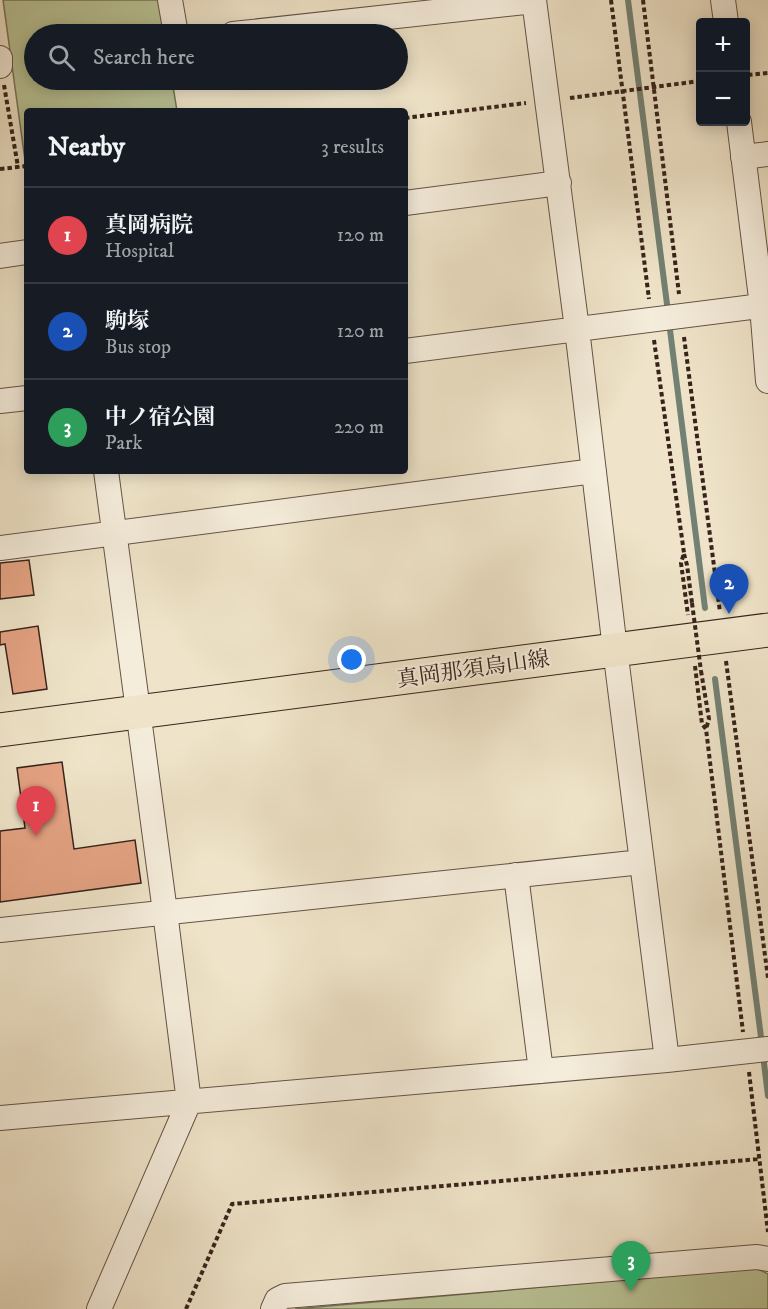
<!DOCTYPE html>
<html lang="en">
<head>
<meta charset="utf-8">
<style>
  body { margin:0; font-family:"IM FELL DW Pica","Noto Serif JP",serif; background:#20242c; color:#f1f3f6 }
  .controls { position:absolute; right:18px; top:18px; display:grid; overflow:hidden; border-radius:6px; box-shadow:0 3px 15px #0003 }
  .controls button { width:54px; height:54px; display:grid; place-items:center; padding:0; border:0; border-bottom:2px solid #363941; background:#171b24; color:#f1f3f6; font:30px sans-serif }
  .you { position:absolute; left:352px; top:660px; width:21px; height:21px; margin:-15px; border:4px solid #fff; border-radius:50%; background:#1a73e8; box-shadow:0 0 0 9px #1a73e833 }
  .badge { display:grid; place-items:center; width:39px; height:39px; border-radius:50%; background:#db2777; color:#fff; font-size:20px; font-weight:700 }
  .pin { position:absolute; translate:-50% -50px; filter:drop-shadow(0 2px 3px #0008) }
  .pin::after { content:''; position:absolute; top:32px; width:21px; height:18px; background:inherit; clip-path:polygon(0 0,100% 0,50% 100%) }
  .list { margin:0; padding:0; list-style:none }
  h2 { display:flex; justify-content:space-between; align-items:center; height:78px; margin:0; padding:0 24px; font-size:26px }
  h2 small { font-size:20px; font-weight:400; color:#9ea1a6 }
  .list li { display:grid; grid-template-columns:39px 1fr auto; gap:18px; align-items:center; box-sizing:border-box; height:96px; padding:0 24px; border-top:2px solid #363941 }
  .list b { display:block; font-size:22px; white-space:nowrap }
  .list p { margin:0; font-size:20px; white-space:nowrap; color:#9ea1a6 }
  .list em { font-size:20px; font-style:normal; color:#9ea1a6 }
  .icon { flex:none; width:33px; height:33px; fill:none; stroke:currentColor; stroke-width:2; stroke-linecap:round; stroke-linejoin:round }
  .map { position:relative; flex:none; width:768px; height:1309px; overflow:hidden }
  .search { position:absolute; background:#171b24; box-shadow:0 3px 15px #0003; left:24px; top:24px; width:384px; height:66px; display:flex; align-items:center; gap:15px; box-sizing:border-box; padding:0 21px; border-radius:33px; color:#9ea1a6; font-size:22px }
  .panel { position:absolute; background:#171b24; box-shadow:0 3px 15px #0003; left:24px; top:108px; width:384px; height:366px; border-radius:6px }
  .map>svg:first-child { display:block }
</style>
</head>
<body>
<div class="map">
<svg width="768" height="1309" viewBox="0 0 768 1309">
  <rect width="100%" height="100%" fill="#efe4c9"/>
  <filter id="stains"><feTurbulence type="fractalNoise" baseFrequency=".00333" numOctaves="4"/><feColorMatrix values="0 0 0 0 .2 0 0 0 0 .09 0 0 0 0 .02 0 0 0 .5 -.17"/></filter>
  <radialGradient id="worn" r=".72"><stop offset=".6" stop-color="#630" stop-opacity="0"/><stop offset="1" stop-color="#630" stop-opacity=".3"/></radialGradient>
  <path fill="#bac496" stroke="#787458" stroke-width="1.5" d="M3,0H161L166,34H34V80H172L177,111H27V159L25,160Z
    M756,1268L768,1274V1309H295Z"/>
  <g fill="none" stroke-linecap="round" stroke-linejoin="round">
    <path stroke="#738174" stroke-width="6" d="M628,0L668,312
      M669,322L705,608
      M715,679L762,1045
      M763,1055L768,1096"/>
  </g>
  <path fill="#e5a484" stroke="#37231b" stroke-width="1.5" d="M29,560L34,595L0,599V563Z
    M38,626L47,689L13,694L5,644L0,645V632Z
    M62,762L74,849L135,840L141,883L0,902V831L25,828L17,768Z"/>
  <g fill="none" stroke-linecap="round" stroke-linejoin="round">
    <defs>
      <path id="street" d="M170,0L176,34
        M534,0L577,329L615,649L667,1060
        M723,0L726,22
        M233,34L534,1
        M0,58V66
        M739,122L762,306L768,381
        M743,157L768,154
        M405,203L559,183
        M0,256L27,252
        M405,351L768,305
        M0,401L27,398
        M0,548L594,471
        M516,875L541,1071
        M0,930L642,862
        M0,1118L667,1060L768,1049
        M99,1309L189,1102L165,912L106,471
        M273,1309L277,1300L285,1296L757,1257L768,1259"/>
      <path id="primary" d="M0,730L768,630"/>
    </defs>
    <use href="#street" stroke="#655346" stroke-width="26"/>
    <use href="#primary" stroke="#37231b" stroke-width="35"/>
    <path stroke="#37231b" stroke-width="4" stroke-dasharray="4.5 3" stroke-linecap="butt" d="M611,0L649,299
      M643,0L679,294
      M748,75L768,73
      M4,85L18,167
      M570,98L700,81
      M405,118L526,103
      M0,169L27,166
      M684,337L720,612
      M654,340L684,553L681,563L688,615
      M684,554L687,565L692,603
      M726,661L768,978
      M695,666L702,724L706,729L743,1032
      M701,671L709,719L706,729
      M749,1072L768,1232
      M186,1309L232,1204L759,1159"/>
    <use href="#street" stroke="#f5eddc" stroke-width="24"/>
    <use href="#primary" stroke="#efe4c9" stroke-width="33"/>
    <path stroke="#37231b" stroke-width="4" stroke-dasharray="4.5 3" stroke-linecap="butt" d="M692,603L701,671"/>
  </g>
  <g text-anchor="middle" stroke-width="4.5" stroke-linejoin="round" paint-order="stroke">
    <g font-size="22" fill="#37231b" stroke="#f5eddc">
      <text transform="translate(473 668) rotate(-8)" y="8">真岡那須烏山線</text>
    </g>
  </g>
  <rect width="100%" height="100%" filter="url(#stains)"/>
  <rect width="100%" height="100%" fill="url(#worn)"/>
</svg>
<div class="controls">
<button>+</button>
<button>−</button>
</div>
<div class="you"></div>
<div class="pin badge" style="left:36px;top:836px;background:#e0444e">1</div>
<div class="pin badge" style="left:729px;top:614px;background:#1a4fb4">2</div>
<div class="pin badge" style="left:631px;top:1291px;background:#2e9e5b">3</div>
<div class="search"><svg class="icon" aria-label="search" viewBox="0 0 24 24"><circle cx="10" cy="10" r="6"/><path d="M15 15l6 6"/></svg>Search here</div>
<section class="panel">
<h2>Nearby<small>3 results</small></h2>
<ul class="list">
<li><span class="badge" style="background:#e0444e">1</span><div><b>真岡病院</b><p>Hospital</p></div><em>120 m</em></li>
<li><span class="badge" style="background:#1a4fb4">2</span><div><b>駒塚</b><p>Bus stop</p></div><em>120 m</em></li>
<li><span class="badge" style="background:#2e9e5b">3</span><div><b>中ノ宿公園</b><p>Park</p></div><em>220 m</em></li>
</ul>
</section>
</div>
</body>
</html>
